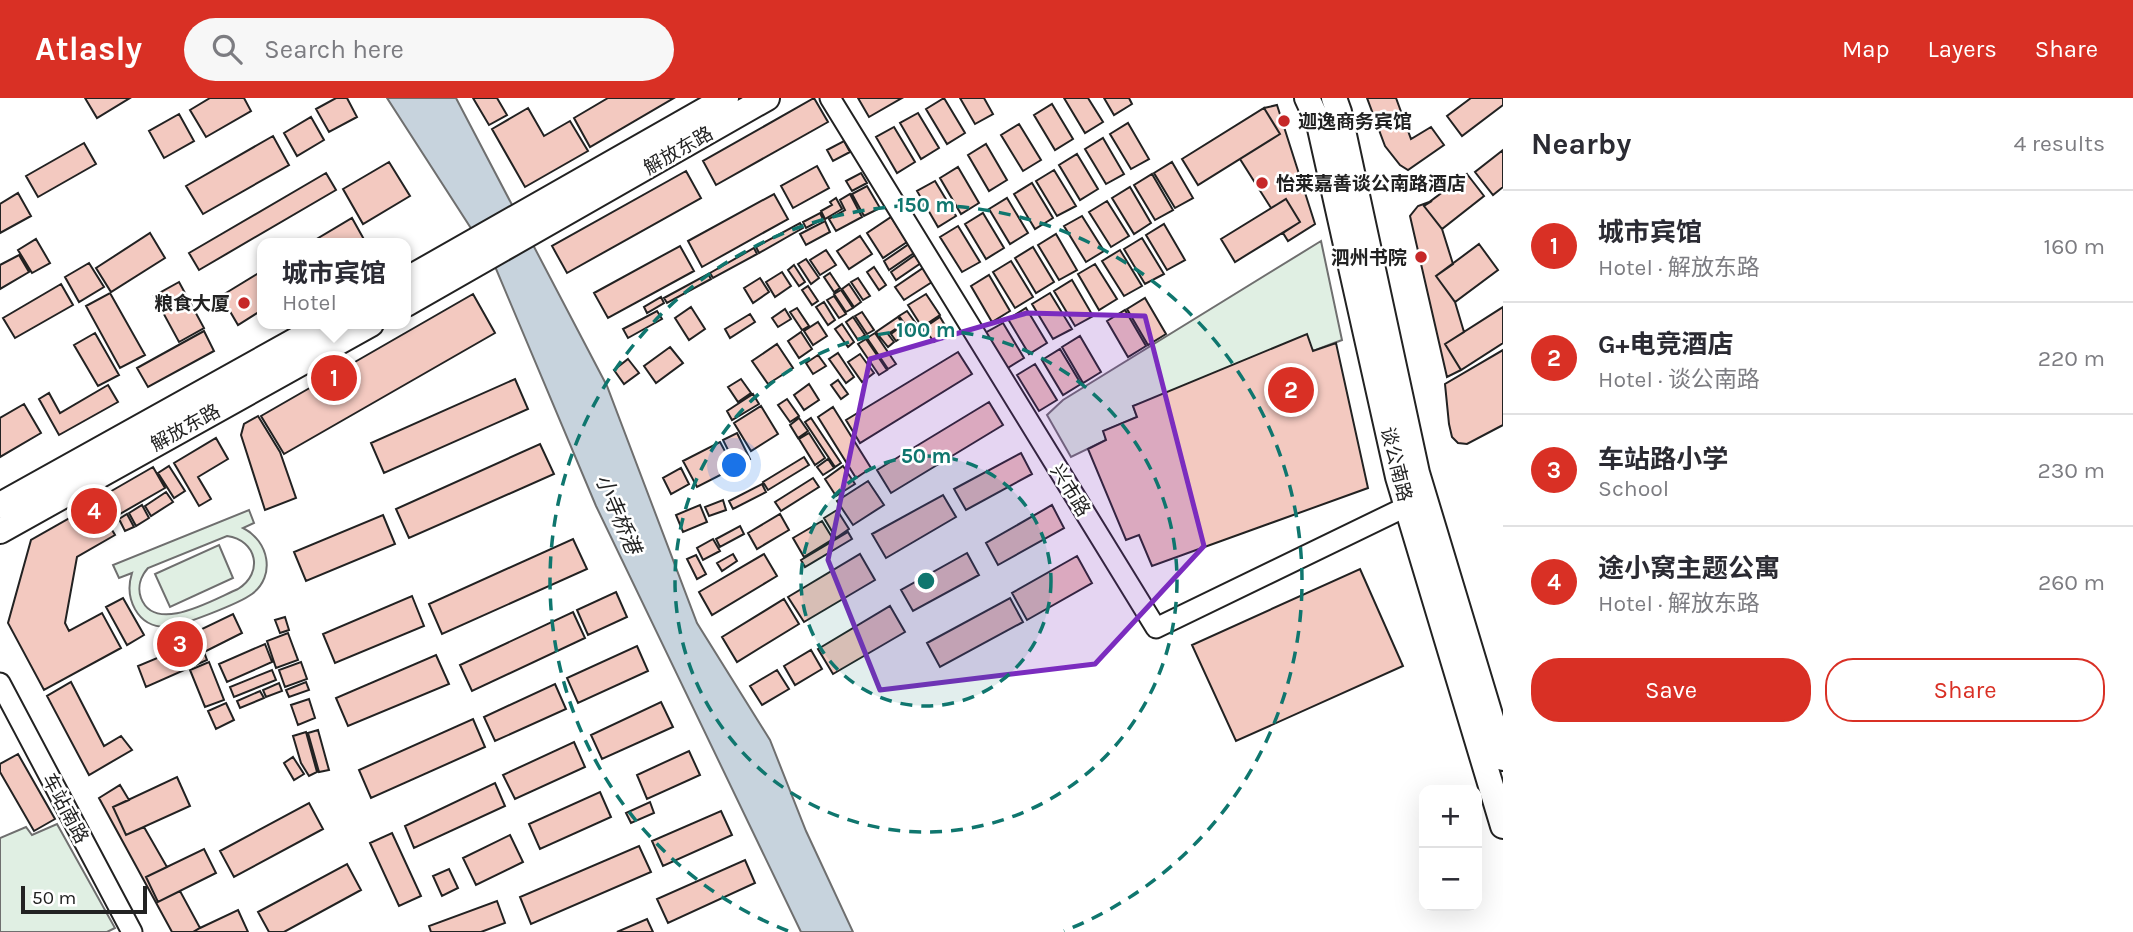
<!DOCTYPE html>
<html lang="en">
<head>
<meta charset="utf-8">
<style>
  body { margin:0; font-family:Karla,"Noto Sans SC",sans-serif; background:#f7f7f7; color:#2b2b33 }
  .controls { position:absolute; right:21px; bottom:21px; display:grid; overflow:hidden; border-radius:14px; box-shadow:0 7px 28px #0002 }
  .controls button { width:63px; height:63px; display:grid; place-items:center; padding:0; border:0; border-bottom:2px solid #e1e1e2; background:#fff; color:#2b2b33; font:35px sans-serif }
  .scale { position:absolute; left:21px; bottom:18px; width:126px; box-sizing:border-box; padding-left:7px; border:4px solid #222; border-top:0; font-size:19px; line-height:24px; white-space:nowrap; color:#222; -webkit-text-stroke:5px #fff; paint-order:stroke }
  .you { position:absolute; left:735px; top:368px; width:24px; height:24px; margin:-18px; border:5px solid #fff; border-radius:50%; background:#1a73e8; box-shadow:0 0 0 10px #1a73e833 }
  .badge { display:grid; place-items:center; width:46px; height:46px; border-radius:50%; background:#d93025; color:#fff; font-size:23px; font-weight:700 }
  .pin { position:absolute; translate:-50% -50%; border:4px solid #fff; box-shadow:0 2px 7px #0006 }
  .popup { position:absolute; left:257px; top:140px; width:154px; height:91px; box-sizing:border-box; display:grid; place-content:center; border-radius:14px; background:#fff; filter:drop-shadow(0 2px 5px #0005); font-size:23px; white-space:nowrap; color:#7c7c81 }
  .popup b { font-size:26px; color:#2b2b33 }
  .popup::after { content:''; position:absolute; left:50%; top:100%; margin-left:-14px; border:14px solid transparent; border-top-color:#fff }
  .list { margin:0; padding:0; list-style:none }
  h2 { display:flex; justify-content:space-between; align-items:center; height:91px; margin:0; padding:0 28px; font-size:30px }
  h2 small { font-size:23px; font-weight:400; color:#7c7c81 }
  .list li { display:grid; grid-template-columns:46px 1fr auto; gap:21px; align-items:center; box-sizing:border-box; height:112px; padding:0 28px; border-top:2px solid #e1e1e2 }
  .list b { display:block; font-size:26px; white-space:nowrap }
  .list p { margin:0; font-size:23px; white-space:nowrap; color:#7c7c81 }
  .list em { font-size:23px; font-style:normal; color:#7c7c81 }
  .actions { display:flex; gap:14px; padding:21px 28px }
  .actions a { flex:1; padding:16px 0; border:2px solid #d93025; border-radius:28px; text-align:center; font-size:24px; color:#d93025 }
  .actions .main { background:#d93025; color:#fff }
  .icon { flex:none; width:38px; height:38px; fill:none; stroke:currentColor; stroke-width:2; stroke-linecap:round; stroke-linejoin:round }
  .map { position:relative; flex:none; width:1503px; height:834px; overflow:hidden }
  header { display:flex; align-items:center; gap:42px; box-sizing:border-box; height:98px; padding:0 35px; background:#d93025; color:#fff }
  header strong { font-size:33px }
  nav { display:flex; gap:38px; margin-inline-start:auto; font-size:24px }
  .search { width:490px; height:63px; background:#f7f7f7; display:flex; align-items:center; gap:18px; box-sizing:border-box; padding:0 24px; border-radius:38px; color:#7c7c81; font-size:26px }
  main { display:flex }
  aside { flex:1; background:#fff }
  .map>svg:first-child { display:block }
</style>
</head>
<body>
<header>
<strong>Atlasly</strong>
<div class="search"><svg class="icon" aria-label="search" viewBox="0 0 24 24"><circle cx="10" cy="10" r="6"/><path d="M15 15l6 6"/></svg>Search here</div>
<nav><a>Map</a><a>Layers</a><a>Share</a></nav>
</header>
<main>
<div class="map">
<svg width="1503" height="834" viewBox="0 0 1503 834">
  <rect width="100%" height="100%" fill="#fff"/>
  <path fill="#e0efe3" stroke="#6f6f6f" stroke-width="2" fill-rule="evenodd" d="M1321,143L1342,242L1313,253L1133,308L1137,319L1104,333L1106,342L1071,359L1047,317L1063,302Z
    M249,412L254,425L243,430C269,443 276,478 252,496C240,505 180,529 166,529C137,529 124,500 132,475L119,480L113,467ZM227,438C257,442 264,475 238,491C214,501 155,537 141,500C137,489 141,478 148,470Z
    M219,447L233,480L170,509L155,476Z
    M57,726L115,830L107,834H0V740L26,729L32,737Z"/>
  <path fill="#c7d3dd" stroke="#6f6f6f" stroke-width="2" d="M387,0H456L607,288L697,525L770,642L806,733L853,834H801L596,408L494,166Z"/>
  <path fill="#f3c9c0" stroke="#222" stroke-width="2" d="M85,0H130L97,20Z
    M210,0H244L251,13L206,39L190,12Z
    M336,0H347L357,19L329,34L316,11Z
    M473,0H497L507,17L489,27Z
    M608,0H674L590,49L574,20Z
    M814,0L828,24L716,87L703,63Z
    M858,0H902L869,19Z
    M944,0L965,35L947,46L926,11Z
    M960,0H984L993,16L975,26Z
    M1064,0H1088L1103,24L1085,35Z
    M1104,0H1129L1132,6L1114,17Z
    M1367,0H1396L1411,41L1431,29L1444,47L1408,72L1400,67L1385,48Z
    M1471,0H1503V7L1462,38L1447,18Z
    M1052,6L1073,41L1055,52L1034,17Z
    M1277,7L1315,126L1288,143L1283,135L1300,124L1286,101L1271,110L1240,61L1280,36L1264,10Z
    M528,10L544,38L570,23L588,53L525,89L492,31Z
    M1264,10L1280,36L1198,87L1182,61Z
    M918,15L939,50L921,61L900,25Z
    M179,16L194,43L164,60L149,33Z
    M311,19L324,42L297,58L284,35Z
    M1128,25L1149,61L1131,71L1110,36Z
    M1019,26L1041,62L1023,73L1001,37Z
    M894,29L915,64L897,75L876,39Z
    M273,38L289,67L203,116L186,88Z
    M1103,40L1124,76L1106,86L1085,51Z
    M844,43L850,54L833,63L827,52Z
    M84,45L96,66L38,99L26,78Z
    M986,46L1007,82L989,93L968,57Z
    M1503,52V89L1493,97L1475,74Z
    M1077,56L1098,91L1080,102L1059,67Z
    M389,64L410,98L363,126L343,91Z
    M1172,64L1193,100L1175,110L1154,75Z
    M817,68L829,90L793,110L781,88Z
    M958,69L979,105L961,116L940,80Z
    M1054,72L1076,108L1057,118L1036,83Z
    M686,73L701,100L567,175L552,148Z
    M326,75L336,92L199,172L189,155Z
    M861,75L867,85L852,93L846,83Z
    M1152,76L1173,112L1155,122L1134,87Z
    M1467,76L1484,98L1442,131L1424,108Z
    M935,83L956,118L938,129L917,93Z
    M1032,85L1053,120L1035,131L1014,96Z
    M867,88L880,110L864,118L852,96Z
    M1130,89L1151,125L1134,136L1112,100Z
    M18,95L31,118L0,135V106Z
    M774,96L788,121L702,169L688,143Z
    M850,96L862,119L836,133L829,121L845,112L840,102Z
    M836,100L842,111L825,121L821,113L832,107L830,104Z
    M1007,100L1028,135L1010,146L989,111Z
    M1286,101L1300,124L1235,164L1221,141Z
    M1107,103L1129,138L1111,149L1089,114Z
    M1432,103L1424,108L1442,131L1453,166L1436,178L1455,204L1464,234L1445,246L1461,272L1447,279L1410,118L1418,108Z
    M820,115L823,121L806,130L803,124Z
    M983,115L1004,150L986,161L965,126Z
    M1082,118L1104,153L1086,164L1064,128Z
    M891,119L907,144L883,160L867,135Z
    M352,120L366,145H310Z
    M825,123L830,134L806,147L800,136Z
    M800,125L803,130L759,155L756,149Z
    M1164,126L1185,162L1167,172L1146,137Z
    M958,128L980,164L962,174L940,139Z
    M150,135L165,160L111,194L96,170Z
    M1056,136L1077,172L1059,182L1038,147Z
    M860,138L872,156L849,171L837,153Z
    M1142,140L1164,176L1145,186L1124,151Z
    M36,141L50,165L32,175L18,152Z
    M909,146L914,155L889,172L884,163Z
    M1479,146L1498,172L1455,204L1436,178Z
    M680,148L694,173L608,220L594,195Z
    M1033,149L1054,184L1036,195L1015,160Z
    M754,150L757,156L713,180L710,175Z
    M826,152L836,167L820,177L810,162Z
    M1120,152L1142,188L1124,198L1102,163Z
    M19,157L29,174L0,191V167Z
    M915,157L921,165L896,182L891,174Z
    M806,161L819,180L811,186L798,166Z
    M1011,163L1033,199L1015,210L993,174Z
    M89,165L104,189L79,204L65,179Z
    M1095,166L1117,201L1099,212L1078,176Z
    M794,167L805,184L799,188L788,172Z
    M874,169L886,187L879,192L867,174Z
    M923,170L932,184L904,202L895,189Z
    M262,173V212L238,227L221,198Z
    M782,174L791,188L775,199L766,184Z
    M830,175L840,190L834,194L824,179Z
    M708,176L711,181L667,205L664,200Z
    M989,177L1010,213L992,224L971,188Z
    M760,180L769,194L753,205L744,190Z
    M858,180L870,198L863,202L851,184Z
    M1072,182L1093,218L1075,228L1054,193Z
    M179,184L204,230L179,244L154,198Z
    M61,186L73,207L15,240L3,220Z
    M849,186L861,204L854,209L842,191Z
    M808,188L818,203L812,207L802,192Z
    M841,192L853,210L846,214L834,196Z
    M110,195L145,257L120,270L86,208Z
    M1050,195L1072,231L1053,241L1032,206Z
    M473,196L495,235L284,356L261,318Z
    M926,196L940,217L922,229L908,207Z
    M834,198L846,216L839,220L827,202Z
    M661,199L664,205L647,215L644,209Z
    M1145,200L1166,236L1148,247L1127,211Z
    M824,204L835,222L828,227L816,209Z
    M691,209L705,231L689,242L675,220Z
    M1503,209V245L1461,272L1445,246Z
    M797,210L809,228L802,232L790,214Z
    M1026,210L1047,245L1029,256L1008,221Z
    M785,211L791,221L778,229L772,220Z
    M1125,212L1146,248L1128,259L1107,223Z
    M657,213L662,221L628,240L623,231Z
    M907,213L917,227L909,232L899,218Z
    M862,214L874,232L867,236L855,218Z
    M750,216L755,224L730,240L725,231Z
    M853,219L865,237L858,242L846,224Z
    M898,219L903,226L888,236L894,244L888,249L876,234Z
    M940,219L949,234L934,244L924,230Z
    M818,224L827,238L813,247L804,233Z
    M1003,225L1024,260L1006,271L985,235Z
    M842,226L854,244L848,249L835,231Z
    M904,226L909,234L896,243L891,236Z
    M204,233L214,253L148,289L137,270Z
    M801,234L812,251L799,260L788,243Z
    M95,235L119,277L98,288L74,247Z
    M875,235L896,266L888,271L867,240Z
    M1307,236L1313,253L1336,245L1368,390L1152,468L1139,437L1126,442L1088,351L1106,342L1103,333L1137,319L1133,308Z
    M1080,238L1101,274L1083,285L1062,249Z
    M866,241L887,272L879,277L858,246Z
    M777,246L793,270L768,286L752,263Z
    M670,249L683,265L656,285L644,268Z
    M1060,251L1081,286L1063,297L1042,262Z
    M1503,252V327L1467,346L1458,345L1452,339L1449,326L1445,286Z
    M958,254L972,276L860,345L846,322Z
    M838,255L854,279L846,285L829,261Z
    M860,256L874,275L862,284L848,264Z
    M818,257L826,268L813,276L806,265Z
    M628,261L639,275L624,286L614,272Z
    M1035,266L1057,302L1039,313L1017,277Z
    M515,281L528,311L384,375L371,345Z
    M741,281L751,295L738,304L728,289Z
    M838,282L848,296L841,301L831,287Z
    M809,286L819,302L804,312L794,297Z
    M108,287L118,304L59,337L39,301L49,295L60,315Z
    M753,296L759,306L732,322L727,313Z
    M787,301L799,318L790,324L778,307Z
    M989,304L1003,327L891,395L877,372Z
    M24,306L41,335L0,359V320Z
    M761,308L778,336L751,353L734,325Z
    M833,309L871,370L856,380L818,319Z
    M258,318L280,354L296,400L265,412L241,337L244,326Z
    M799,320L808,333L798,340L790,327Z
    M811,320L841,365L835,369L805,324Z
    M737,335L750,361L736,368L723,342Z
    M809,335L825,360L815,367L799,341Z
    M216,340L228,361L198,379L211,401L199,408L174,365Z
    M720,344L734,370L697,389L683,363Z
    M540,346L554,376L409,440L396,411Z
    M1021,355L1032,376L966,412L954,391Z
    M804,359L809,367L768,392L763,384Z
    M828,361L834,370L823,377L817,369Z
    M169,368L185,393L174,400L158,375Z
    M843,368L855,386L836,398L825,381Z
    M153,369L165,390L113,420L101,399Z
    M681,370L689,386L671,396L663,380Z
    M813,380L819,389L781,413L775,404Z
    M868,383L884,407L853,427L837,403Z
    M762,386L766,394L733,411L729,403Z
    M166,394L173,404L151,418L145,408Z
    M943,397L956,419L886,460L872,436Z
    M723,402L726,412L709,418L705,409Z
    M96,405L115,437L77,459L65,525L69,533L102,515L121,550L44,592L8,525L31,442Z
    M142,407L149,420L136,428L129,415Z
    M700,407L707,424L683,434L676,417Z
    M1052,407L1064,430L998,467L986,445Z
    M837,412L849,431L836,440L824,420Z
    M127,416L134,429L125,433L119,421Z
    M780,416L789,432L757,451L748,435Z
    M383,417L395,446L306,483L294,454Z
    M822,423L833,441L804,459L793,440Z
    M740,428L744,436L720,449L716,441Z
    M848,434L852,441L805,469L801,462Z
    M573,441L587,471L442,536L429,506Z
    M713,441L720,453L703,462L697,450Z
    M967,455L979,477L913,513L901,492Z
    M733,456L737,463L722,473L717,465Z
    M764,456L777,478L712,517L699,494Z
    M860,456L875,482L804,524L788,499Z
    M696,457L706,476L697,481L687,461Z
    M1077,458L1092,485L1027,522L1012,495Z
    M1360,471L1403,568L1236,643L1192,547Z
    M616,494L627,519L588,537L577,512Z
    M412,498L424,528L335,565L323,536Z
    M123,500L144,537L127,547L106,509Z
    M1010,500L1023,524L940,569L927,545Z
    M784,501L799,526L737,564L722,539Z
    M890,508L905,534L833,576L818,551Z
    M573,514L585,540L472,593L460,567Z
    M233,516L242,535L204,554L207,562L146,589L138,568L179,551L177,543Z
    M285,519L289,532L280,535L275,522Z
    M288,535L298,562L276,570L267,543Z
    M265,546L272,564L227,584L219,566Z
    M637,548L648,573L578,605L567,580Z
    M811,552L822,571L795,587L784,568Z
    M436,557L449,586L348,628L336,600Z
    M209,564L224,602L205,609L190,572Z
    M301,564L307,581L285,589L279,572Z
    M272,572L276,582L234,599L230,589Z
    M777,572L789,591L762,607L750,588Z
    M71,584L104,648L121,638L132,652L89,677L47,598Z
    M306,584L309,592L289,599L286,592Z
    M279,585L282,593L266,599L263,592Z
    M555,586L566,611L495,643L484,619Z
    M260,593L264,600L240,610L237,603Z
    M309,601L315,620L298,627L291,607Z
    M661,604L673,629L602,661L591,637Z
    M226,605L234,622L216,631L208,613Z
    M473,621L485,649L371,700L359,672Z
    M318,632L329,672L319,674L308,635Z
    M306,634L317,674L309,678L301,665L293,638Z
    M574,644L585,669L515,701L503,677Z
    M689,653L700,677L647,701L637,677Z
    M18,656L55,721L34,733L0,674V666Z
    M293,659L304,676L294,682L284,665Z
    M177,679L190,708L126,737L113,709Z
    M495,685L505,708L414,750L405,728Z
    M120,687L129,702L113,709L126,737L144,729L167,769L146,779L158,804L180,793L200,830L238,812L248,834H172L99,700Z
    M600,694L611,719L540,751L529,726Z
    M650,704L654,715L631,725L626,715Z
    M309,705L323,731L234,779L220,753Z
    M721,713L732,737L663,768L652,743Z
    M392,735L421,798L399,808L370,745Z
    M510,737L523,764L476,787L463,760Z
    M639,748L651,774L531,826L520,799Z
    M204,751L216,775L158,804L146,779Z
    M745,762L755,785L668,825L657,801Z
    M347,766L361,792L284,834H269L258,814Z
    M449,771L458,790L442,798L433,778Z
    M497,803L505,825L481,834H431L429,828Z
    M238,812L248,834H193L200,830Z
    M647,821L653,834H617Z"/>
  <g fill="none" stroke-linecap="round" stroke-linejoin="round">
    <defs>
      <path id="minor" d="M830,0L1156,530L1420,402
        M0,585L132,834"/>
      <path id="major" d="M1307,0L1319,26L1398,379L1503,728
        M1334,0L1339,14L1417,375L1503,660
        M406,182L726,0
        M406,206L767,0
        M0,407L325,226
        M0,433L371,226"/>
    </defs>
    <use href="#minor" stroke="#222" stroke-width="23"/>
    <use href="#major" stroke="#222" stroke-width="28"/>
    <use href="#minor" stroke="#fff" stroke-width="19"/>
    <use href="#major" stroke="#fff" stroke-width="24"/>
  </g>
  <path fill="#7b2cbf" fill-opacity="0.2" stroke="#7b2cbf" stroke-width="5" stroke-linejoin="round" d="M1027,215L1145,218L1204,448L1095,566L880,592L828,462L870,261Z"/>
  <circle cx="926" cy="483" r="125" fill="#0f766e" fill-opacity=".12"/>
  <g fill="none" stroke="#0f766e" stroke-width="3.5" stroke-dasharray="12 9">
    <circle cx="926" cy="483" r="125"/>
    <circle cx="926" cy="483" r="251"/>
    <path d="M788 833A376 376 0 1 1 1064 833"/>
  </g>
  <g fill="#c62828" stroke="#fff" stroke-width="2.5">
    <circle cx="1284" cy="23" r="7"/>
    <circle cx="1262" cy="85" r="7"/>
    <circle cx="1421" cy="159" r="7"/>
    <circle cx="244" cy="205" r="7"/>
  </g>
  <g text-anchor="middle" stroke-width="5" stroke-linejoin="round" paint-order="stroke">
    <g font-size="19" font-weight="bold" fill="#222" stroke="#fff" text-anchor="start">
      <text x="1298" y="30">迦逸商务宾馆</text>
      <text x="1276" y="92">怡莱嘉善谈公南路酒店</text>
      <text x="1407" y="166" text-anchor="end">泗州书院</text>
      <text x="230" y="212" text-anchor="end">粮食大厦</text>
    </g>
    <g font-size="19" fill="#222" stroke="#fff">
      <text transform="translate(678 52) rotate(-30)" y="7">解放东路</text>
      <text transform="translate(185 329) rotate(-29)" y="7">解放东路</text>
      <text transform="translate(1397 366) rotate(76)" y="7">谈公南路</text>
      <text transform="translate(1071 392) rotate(58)" y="7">兴市路</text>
      <text transform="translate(66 710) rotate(62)" y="7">车站南路</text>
    </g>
    <g font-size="21" font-style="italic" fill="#222" stroke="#fff">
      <text transform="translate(618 416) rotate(67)" y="7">小寺桥港</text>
    </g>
  </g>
  <circle cx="926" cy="483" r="10" fill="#0f766e" stroke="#fff" stroke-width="3.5"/>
  <g font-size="21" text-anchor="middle" font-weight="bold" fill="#0f766e" stroke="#fff" stroke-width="5" stroke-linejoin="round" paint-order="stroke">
    <text x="926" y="114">150 m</text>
    <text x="926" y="239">100 m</text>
    <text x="926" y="365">50 m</text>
  </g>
</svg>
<div class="controls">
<button>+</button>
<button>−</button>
</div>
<div class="scale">50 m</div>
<div class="you"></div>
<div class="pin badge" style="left:334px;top:280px">1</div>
<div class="popup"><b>城市宾馆</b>Hotel</div>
<div class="pin badge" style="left:1291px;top:292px">2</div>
<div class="pin badge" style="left:180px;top:546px">3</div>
<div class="pin badge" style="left:94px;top:413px">4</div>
</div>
<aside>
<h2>Nearby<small>4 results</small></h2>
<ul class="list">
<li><span class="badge">1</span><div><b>城市宾馆</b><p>Hotel · 解放东路</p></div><em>160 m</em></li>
<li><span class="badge">2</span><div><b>G+电竞酒店</b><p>Hotel · 谈公南路</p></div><em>220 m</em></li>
<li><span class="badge">3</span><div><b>车站路小学</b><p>School</p></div><em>230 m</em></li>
<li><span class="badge">4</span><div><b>途小窝主题公寓</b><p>Hotel · 解放东路</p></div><em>260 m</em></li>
</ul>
<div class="actions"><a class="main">Save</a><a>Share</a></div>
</aside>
</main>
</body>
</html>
